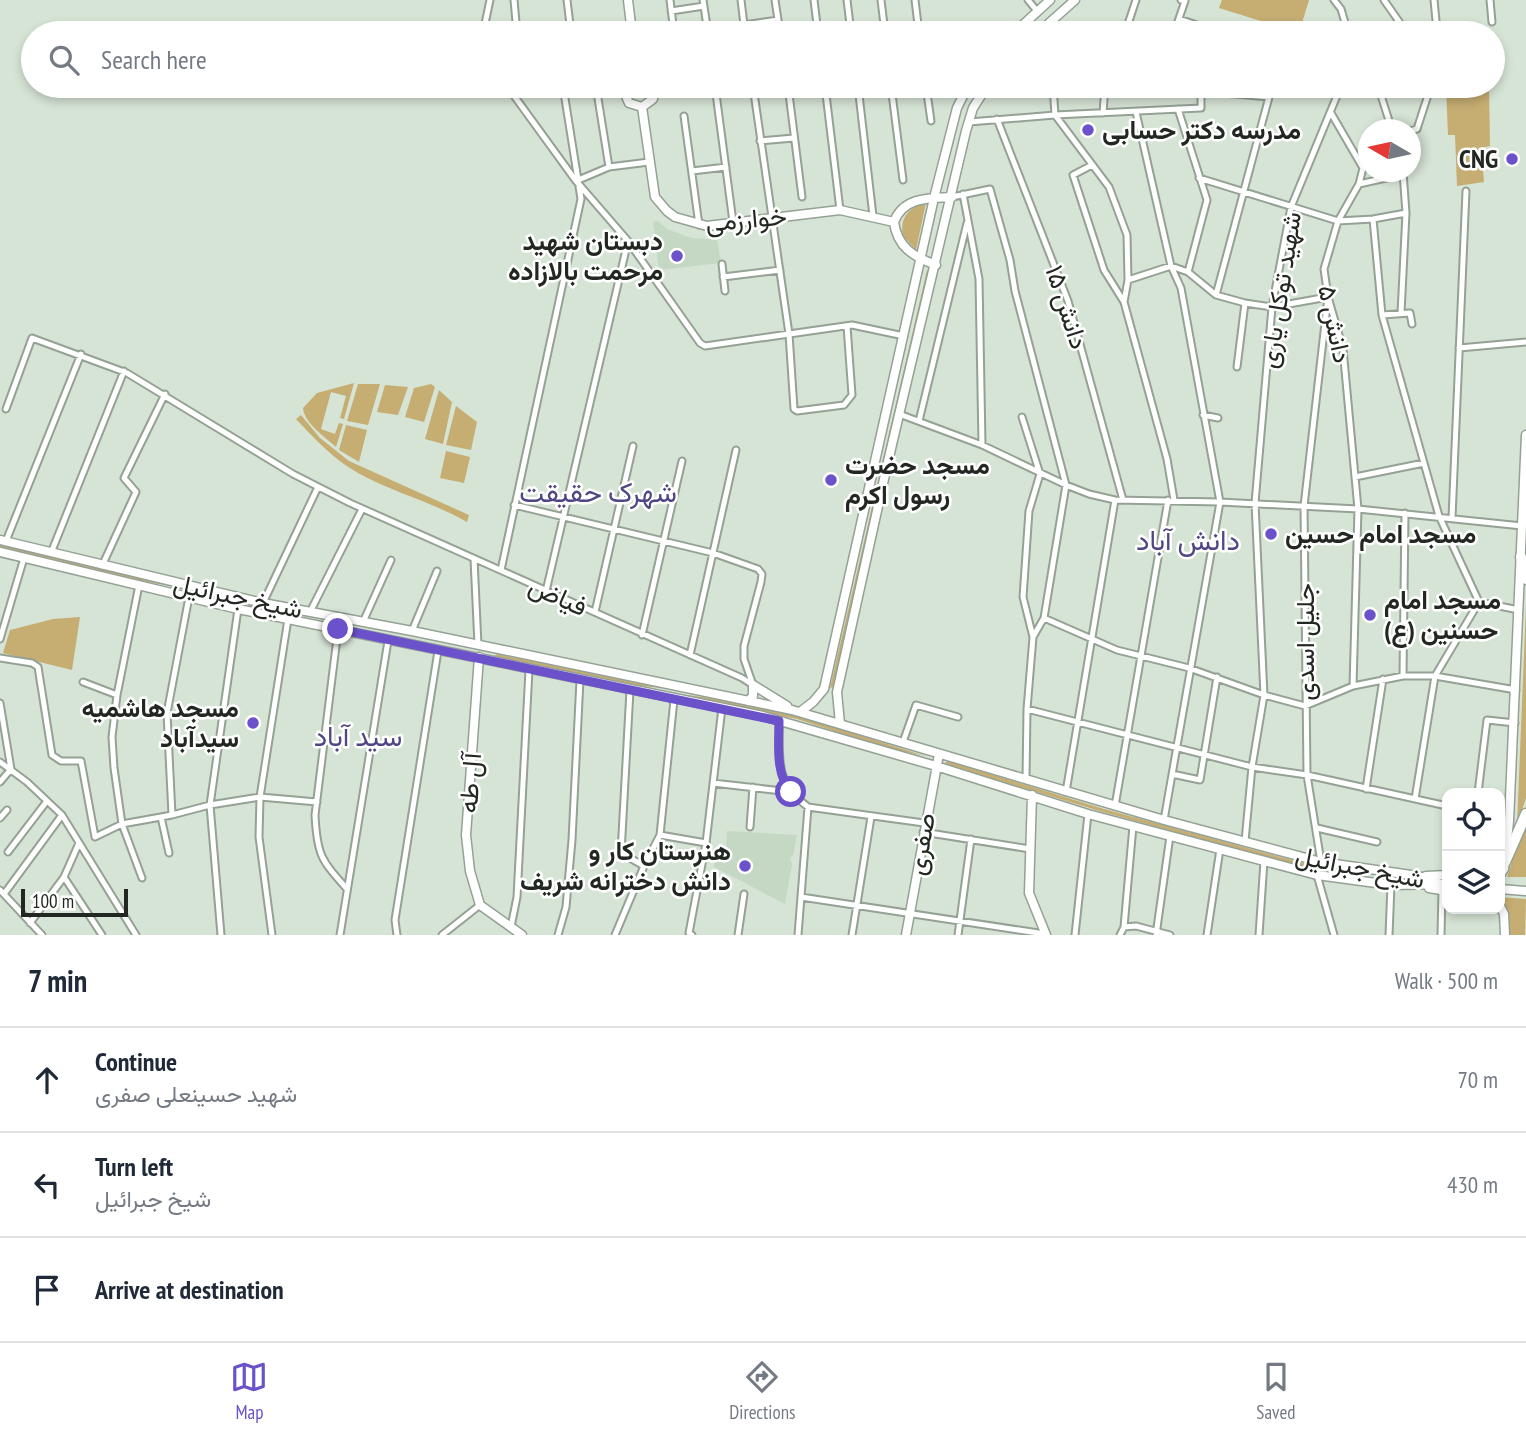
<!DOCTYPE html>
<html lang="en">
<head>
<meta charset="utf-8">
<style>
  body { margin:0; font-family:"PT Sans Narrow",Vazirmatn,sans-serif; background:#f2f2f3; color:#1f2937 }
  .controls { position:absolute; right:21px; bottom:21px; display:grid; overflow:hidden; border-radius:14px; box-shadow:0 4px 10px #0003 }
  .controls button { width:63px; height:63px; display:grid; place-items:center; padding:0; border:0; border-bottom:2px solid #e0e1e3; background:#fff; color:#1f2937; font:35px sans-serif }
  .compass { position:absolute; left:1358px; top:119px; width:63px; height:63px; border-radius:50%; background:#fff; box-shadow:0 4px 10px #0003; rotate:279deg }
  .scale { position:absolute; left:21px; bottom:18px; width:107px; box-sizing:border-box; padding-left:7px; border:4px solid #222722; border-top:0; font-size:19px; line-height:24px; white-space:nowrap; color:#222722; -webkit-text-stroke:5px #fff; paint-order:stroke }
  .stop { position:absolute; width:21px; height:21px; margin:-16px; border:5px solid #6b52cb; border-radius:50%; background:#fff }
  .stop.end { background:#6b52cb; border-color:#fff; box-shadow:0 2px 7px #0008 }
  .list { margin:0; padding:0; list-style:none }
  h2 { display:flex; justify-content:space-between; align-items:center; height:91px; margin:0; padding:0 28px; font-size:30px }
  h2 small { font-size:23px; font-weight:400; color:#747a83 }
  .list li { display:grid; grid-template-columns:46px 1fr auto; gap:21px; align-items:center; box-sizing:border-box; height:105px; padding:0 28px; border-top:2px solid #e0e1e3 }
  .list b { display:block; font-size:26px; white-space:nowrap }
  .list p { margin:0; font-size:23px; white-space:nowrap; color:#747a83 }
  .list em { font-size:23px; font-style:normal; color:#747a83 }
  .icon { flex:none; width:38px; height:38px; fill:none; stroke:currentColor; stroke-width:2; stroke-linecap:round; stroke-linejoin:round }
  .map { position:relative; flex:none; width:1526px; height:935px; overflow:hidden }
  .search { position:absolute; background:#fff; box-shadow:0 4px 10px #0003; left:21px; right:21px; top:21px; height:77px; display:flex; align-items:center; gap:18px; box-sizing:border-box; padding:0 24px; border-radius:38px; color:#747a83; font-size:26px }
  .sheet { height:406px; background:#fff }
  nav { display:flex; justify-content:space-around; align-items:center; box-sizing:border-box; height:98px; border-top:2px solid #e0e1e3; background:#fff; font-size:19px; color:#747a83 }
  nav a { display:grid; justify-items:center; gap:4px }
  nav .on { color:#6b52cb }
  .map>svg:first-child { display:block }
</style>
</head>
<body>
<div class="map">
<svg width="1526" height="935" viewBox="0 0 1526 935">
  <rect width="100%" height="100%" fill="#d6e4d5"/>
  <path fill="#c4d8c4" d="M658,221L667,229L691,238L717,239L721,263L659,270L653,222Z
    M727,831L797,835L793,856L790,857L792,864L785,904L714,867V847L726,848Z"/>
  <path fill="#c6ad72" d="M1222,0H1309L1299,33L1219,8Z
    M1446,86H1489L1490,146L1481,148L1484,182L1457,186L1455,135H1448Z
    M926,203L916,250L903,236C899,218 909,207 926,203Z
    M927,270L929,275L833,687L830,688Z
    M354,383L344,419L340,418L346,396L331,392L321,429L335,434L339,423L343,424L336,447C325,437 304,423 303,408L317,393Z
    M358,384H380L368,425L347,421Z
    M431,384L435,387L424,422L405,417L414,388Z
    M385,385L408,387L398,415L377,412Z
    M439,390L452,402L443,444L425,439Z
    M456,406L477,422L471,450L446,445Z
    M301,415L320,438L349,461L469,515L467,522C432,502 392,492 358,473C333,459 315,439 296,419Z
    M346,425L367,430L359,462L339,450Z
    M446,451L470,457L464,483L440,478Z
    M0,544L182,587C121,580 60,562 0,547Z
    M1526,605V798L1517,825Z
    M80,617L72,670L3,653L10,630L53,619Z
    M497,654L663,688L628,685L496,658L494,656Z
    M687,695L711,698L799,716L925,756L887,748L797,719L681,696Z
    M948,761L1104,809L1310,865L1307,867L1298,866L1103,812L947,765L945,763Z
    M1526,819V877H1507Z
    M1500,897L1526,899L1525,935H1508L1509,913L1500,901Z"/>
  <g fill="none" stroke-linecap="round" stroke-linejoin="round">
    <defs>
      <path id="street" d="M514,0L517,33
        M567,0L571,33
        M670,0L674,33
        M703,0L708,33
        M741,0L745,33
        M775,0L780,33
        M814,0L818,33
        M847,0L851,33
        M881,0L885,33
        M915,0L919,33
        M1028,0L1037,11
        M1334,0L1341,9L1348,33
        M1384,0L1407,33
        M1490,0L1492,22
        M671,11L704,6
        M1179,19L1221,33
        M744,25L778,20
        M1044,28L1054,33
        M483,33L490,0
        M606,33L631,30
        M1125,33L1136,0
        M1174,33L1185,1L1181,0
        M1425,33L1437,31L1434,0
        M507,86L576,181L609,167L649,162
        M596,86L609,167
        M715,86L733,222
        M753,86L789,334L794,409L797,411L844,405L852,395L847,326
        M788,86L802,197
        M825,86L840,210
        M858,86L873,216
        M891,86L903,180
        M926,86L931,121
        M1053,86L1055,115L1109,187L1127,235L1128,280L1124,302L1167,459L1174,500
        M1188,86L1201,91L1269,97L1216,295
        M1378,86L1392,130
        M654,92L701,86
        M1178,109L1207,200L1188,272
        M1136,112L1171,266L1181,288L1220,502L1164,820
        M1103,113L1105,86
        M1331,113L1363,168L1359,184L1338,221L1324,269L1328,297L1343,349L1358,509L1353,686
        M684,116L699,225
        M997,119L1068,301L1123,500
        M969,122L1055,115L1201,108V91
        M1410,131L1417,129L1428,95L1426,86
        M760,141L794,138
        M1092,165L1073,175L1104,270L1124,302
        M692,171L726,167
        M1199,178L1338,221L1373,219L1406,213
        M577,182L628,241L700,343L705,346L852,325L904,336
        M1359,184L1404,174
        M963,194L979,279L982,445
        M952,197L990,189L1010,260L1015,291L1066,485L1044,618L1033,637
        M1373,219L1382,315L1439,516L1479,602
        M722,264L725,291
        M723,277L780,270
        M1128,280L1171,266L1188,272L1216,295L1245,303L1272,307L1328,297L1304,506L1307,775L1321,862
        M1401,313L1406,213L1403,172
        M1382,315L1410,313L1412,324
        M1459,348L1526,342
        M1237,367L1245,303
        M6,409L32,338L127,373L293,474L350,503L742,678L753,685
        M899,414L982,445L1066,485L1089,494L1115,500L1220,502L1358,509L1522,526
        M1203,415L1218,418
        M1022,417L1040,474L1029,511L1023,597L1033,637L1027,709L1026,780
        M919,421L967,223
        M1355,477L1424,463
        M514,505L713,553L758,569L762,574L761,582L744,646V659L753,685
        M1452,518L1466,191
        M6,541L81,354
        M51,553L124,371
        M474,559L478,645
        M102,566L136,492L124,478L165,394
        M501,570L581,199L563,86
        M139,585L117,695L112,737L114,768L122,824L142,878
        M546,591L628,241
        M1479,602L1519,610
        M263,603L318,487
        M310,612L362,509
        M595,612L633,446
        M1044,618L1117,650L1189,668L1264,695L1305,706L1353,686L1403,676H1435L1516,690
        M363,622L391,560
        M338,630L315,815C317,855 321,860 347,889
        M412,631L437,571
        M642,635L682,461
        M0,639L24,558
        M690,655L736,450
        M0,658L32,663L38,667L52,755L61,761H81L95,837L122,824L172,815L210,805L260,797L317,802
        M1403,676L1405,513
        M83,682L117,695
        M630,690L621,853L644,866
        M0,703L11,769L0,782
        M1027,709L1252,767L1307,775L1447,806
        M779,721C780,760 774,782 808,807L924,823
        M903,742L916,705L958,717
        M0,762L27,782L62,815L136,935
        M1172,774L1200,780L1217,677
        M713,783L791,792
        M1366,789L1383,679
        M1066,792L1115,500
        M1478,793L1487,720L1515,723
        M1415,799L1435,676L1479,602
        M1115,806L1168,500
        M172,815L167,713L189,597
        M161,817L169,853
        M0,818L7,810
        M750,827L753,787
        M1317,828L1377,842
        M923,832L1030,849
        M660,835L706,843
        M1245,841L1252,767L1264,695L1255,503L1272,307L1291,207L1341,86
        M8,852L47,801
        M1317,875L1334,935
        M64,877L102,935
        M0,890L42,935
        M4,894L62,815
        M801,897L1045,934
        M30,923L64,877L79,843
        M511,927L517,897L529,670
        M1124,927L1133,826
        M221,935L210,805L238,609
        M272,935L259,837L260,797L288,619
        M340,935L388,641
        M397,935L395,920L438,651
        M442,935L480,905
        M558,935L566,907L572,840L580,680
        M615,935L644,866L660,835L674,700
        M692,935L689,933L706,843L722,708
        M738,935L744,894
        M798,935L808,807
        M852,935L871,817
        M958,935L971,839
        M1075,935L1088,814
        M1120,935L1124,927L1136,926L1170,935
        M1156,935L1170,836
        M1207,935L1220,849
        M1259,935L1264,861
        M1389,935L1391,885
        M1441,935L1442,890"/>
      <path id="secondary" d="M628,0L632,33
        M1014,33L1050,0
        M1038,33L1075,0
        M627,86L625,94L629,103L642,107L653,99L652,86
        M642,107L655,197L667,211L675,217L707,226L840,210L894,222
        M936,265C914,257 897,247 894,222C903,197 929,198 952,197
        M0,540L263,603L412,631L792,710L1164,820L1321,862L1418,876L1437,882
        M0,552L238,609L763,716L936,766L1088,814L1317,875L1391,885L1447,884
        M479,657L466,835L470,871L480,905L522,935
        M748,701L753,696V685L787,706
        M800,712L813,702L824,689L934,198L957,108L968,86
        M840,724L837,692L886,470L966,131L973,108L987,86
        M1032,795L1029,893L1046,935
        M1500,875L1504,869L1509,821L1526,435
        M1426,876L1447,875
        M1429,888L1447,891
        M1500,889L1525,891
        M1500,906L1504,914L1505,935
        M906,935L939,754"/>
      <path id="highway" d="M1521,557L1526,579
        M1505,862L1526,814"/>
    </defs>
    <use href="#street" stroke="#94a194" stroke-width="9"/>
    <use href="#secondary" stroke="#94a194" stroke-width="11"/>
    <use href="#highway" stroke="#94a194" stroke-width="13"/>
    <use href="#street" stroke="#fff" stroke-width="5"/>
    <use href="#secondary" stroke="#fff" stroke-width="8"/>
    <use href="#highway" stroke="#fff" stroke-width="10"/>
  </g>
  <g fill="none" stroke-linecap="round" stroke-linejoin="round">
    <path stroke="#6b52cb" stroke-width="9" d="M338,629L779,721C779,744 775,774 791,792"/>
  </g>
  <g fill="#6b52cb" stroke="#fff" stroke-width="2.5">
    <circle cx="1088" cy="130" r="7"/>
    <circle cx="1512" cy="159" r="7"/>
    <circle cx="677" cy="256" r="7"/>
    <circle cx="831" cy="480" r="7"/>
    <circle cx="1271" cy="534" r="7"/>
    <circle cx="1370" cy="615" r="7"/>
    <circle cx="253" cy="723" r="7"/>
    <circle cx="745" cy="866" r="7"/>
  </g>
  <g text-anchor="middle" stroke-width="5" stroke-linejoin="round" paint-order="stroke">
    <g font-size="26" font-weight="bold" fill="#222722" stroke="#fff" text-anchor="start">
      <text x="1102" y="139">مدرسه دکتر حسابی</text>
      <text x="1498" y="168" text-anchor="end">CNG</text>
      <text x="663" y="250" text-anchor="end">دبستان شهید<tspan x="663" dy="30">مرحمت بالازاده</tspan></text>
      <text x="845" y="474">مسجد حضرت<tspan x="845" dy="30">رسول اکرم</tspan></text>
      <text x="1285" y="543">مسجد امام حسین</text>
      <text x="1384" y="609">مسجد امام<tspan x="1384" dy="30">حسنین (ع)</tspan></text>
      <text x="239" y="717" text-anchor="end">مسجد هاشمیه<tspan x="239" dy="30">سیدآباد</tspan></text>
      <text x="731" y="860" text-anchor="end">هنرستان کار و<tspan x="731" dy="30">دانش دخترانه شریف</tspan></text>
    </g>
    <g font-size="26" fill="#222722" stroke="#fff">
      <text transform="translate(746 219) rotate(-5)" y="9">خوارزمی</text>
      <text transform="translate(1280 290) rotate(-81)" y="9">شهید توکل یاری</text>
      <text transform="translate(1067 307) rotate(72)" y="9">دانش ۱۵</text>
      <text transform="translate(1335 324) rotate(78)" y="9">دانش ۵</text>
      <text transform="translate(238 596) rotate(12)" y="9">شیخ جبرائیل</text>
      <text transform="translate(558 596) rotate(24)" y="9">فیاض</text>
      <text transform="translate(1305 642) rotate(-90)" y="9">جلیل اسدی</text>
      <text transform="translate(470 783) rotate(-86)" y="9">آل طه</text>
      <text transform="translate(921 844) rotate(-80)" y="9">صفری</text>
      <text transform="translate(1360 867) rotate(11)" y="9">شیخ جبرائیل</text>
    </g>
    <g font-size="28" fill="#4f4684" stroke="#fff">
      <text x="598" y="502">شهرک حقیقت</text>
      <text x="1188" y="550">دانش آباد</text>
      <text x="358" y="746">سید آباد</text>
    </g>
  </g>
</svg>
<div class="controls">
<button><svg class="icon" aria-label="locate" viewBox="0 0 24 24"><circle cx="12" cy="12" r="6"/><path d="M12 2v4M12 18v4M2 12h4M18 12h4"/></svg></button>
<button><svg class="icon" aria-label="layers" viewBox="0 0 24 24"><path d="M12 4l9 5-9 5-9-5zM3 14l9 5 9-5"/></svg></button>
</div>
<svg class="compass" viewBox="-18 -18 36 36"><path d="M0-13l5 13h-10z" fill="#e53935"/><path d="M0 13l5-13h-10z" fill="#747a83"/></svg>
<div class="scale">100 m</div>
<div class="stop" style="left:791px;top:792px"></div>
<div class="stop end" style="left:338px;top:629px"></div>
<div class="search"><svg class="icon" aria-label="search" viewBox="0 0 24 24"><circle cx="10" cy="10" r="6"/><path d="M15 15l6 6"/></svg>Search here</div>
</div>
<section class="sheet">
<h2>7 min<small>Walk · 500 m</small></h2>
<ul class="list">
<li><svg class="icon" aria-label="ahead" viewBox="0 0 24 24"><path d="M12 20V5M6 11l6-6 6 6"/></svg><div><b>Continue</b><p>شهید حسینعلی صفری</p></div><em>70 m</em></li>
<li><svg class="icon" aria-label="left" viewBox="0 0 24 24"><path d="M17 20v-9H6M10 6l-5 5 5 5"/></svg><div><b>Turn left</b><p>شیخ جبرائیل</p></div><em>430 m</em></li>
<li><svg class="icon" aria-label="arrive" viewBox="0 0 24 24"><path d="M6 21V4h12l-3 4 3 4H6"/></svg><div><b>Arrive at destination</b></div></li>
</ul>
</section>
<nav>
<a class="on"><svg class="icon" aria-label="map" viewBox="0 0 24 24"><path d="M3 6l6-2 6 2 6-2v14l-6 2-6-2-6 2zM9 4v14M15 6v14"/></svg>Map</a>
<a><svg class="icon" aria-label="directions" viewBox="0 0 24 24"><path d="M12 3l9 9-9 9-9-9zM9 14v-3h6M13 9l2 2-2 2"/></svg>Directions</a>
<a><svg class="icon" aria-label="saved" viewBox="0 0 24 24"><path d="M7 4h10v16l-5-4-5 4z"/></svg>Saved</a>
</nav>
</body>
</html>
